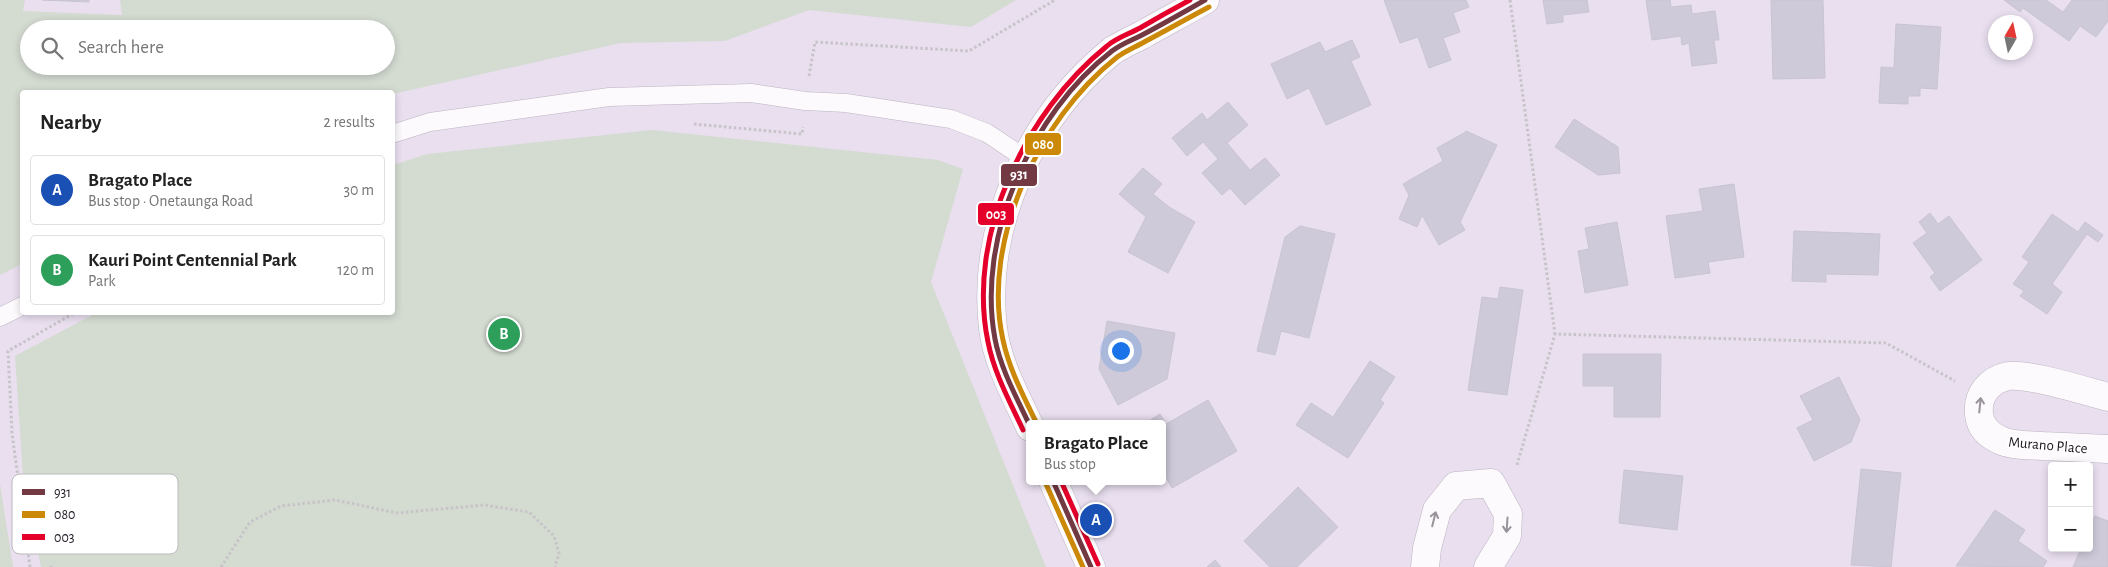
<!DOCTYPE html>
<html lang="en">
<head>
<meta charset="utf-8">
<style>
  body { margin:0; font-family:"Alegreya Sans",sans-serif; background:#f2f2f2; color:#222 }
  .controls { position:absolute; right:15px; bottom:15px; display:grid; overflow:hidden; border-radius:5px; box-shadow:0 2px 8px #0003 }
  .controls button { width:45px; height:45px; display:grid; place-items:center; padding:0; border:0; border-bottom:1px solid #e0e0e0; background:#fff; color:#222; font:25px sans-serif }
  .compass { position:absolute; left:1988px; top:15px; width:45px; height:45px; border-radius:50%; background:#fff; box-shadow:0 2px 8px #0003; rotate:9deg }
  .you { position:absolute; left:1120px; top:350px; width:18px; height:18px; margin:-12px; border:4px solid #fff; border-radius:50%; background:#1a73e8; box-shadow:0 0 0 8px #1a73e833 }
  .badge { display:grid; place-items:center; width:32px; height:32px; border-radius:50%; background:#645c69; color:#fff; font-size:16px; font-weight:700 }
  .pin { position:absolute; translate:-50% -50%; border:2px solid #fff; box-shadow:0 1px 5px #0006 }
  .popup { position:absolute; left:1026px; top:420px; width:140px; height:65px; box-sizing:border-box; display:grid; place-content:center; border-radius:5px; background:#fff; filter:drop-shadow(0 1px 4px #0005); font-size:16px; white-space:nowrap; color:#767676 }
  .popup b { font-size:19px; color:#222 }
  .popup::after { content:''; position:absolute; left:50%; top:100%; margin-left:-10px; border:10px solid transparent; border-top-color:#fff }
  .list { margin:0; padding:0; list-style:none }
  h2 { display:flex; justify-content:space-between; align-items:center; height:65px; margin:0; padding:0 20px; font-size:21px }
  h2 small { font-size:16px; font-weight:400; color:#767676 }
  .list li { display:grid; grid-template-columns:32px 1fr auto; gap:15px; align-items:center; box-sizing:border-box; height:70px; margin:0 10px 10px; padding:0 10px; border:1px solid #e0e0e0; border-radius:5px }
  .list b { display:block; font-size:19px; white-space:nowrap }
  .list p { margin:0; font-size:16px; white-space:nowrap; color:#767676 }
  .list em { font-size:16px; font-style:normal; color:#767676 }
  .icon { flex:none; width:28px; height:28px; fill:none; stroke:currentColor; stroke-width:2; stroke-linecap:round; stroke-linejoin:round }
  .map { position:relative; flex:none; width:2108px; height:567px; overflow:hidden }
  .search { position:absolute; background:#fff; box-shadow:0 2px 8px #0003; left:20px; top:20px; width:375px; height:55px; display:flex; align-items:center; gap:12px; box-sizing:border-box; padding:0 18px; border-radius:28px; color:#767676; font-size:19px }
  .panel { position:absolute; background:#fff; box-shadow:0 2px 8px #0003; left:20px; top:90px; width:375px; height:225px; border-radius:5px }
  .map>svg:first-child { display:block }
</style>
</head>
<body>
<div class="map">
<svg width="2108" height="567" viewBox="0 0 2108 567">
  <rect width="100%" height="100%" fill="#e9dfef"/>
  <path fill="#d4dbd1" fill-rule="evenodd" d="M0,0H25L23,11L122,15L120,0H1016L971,27L809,10L725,41L621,43L393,94L392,92H22V264L0,275ZM29,29H386V66H29Z
    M652,130L938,160L963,169L931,282L1046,567H41L23,477L15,356L96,313L392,312L393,165L427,154Z
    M0,484L13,567H0Z"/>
  <path fill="#cfcad9" stroke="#c8c4d1" d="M42,0H89V2Z
    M1384,0H1466L1469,7L1453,13L1460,32L1443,38L1451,60L1429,68L1418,37L1400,43Z
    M1543,0H1587L1589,12L1563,15V22L1547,24Z
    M1646,0H1670L1671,7L1691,5L1692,14L1715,11L1719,40H1714L1717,63L1692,66L1689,43L1682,45L1681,36L1652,40Z
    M1771,0H1823L1825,78L1773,79Z
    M2004,0H2046L2063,12L2072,0H2108V21L2096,37L2080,26L2069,41L2023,8L2020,12Z
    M1896,24L1941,27L1937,89L1920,88V96H1908V104L1879,103L1881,67L1894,68Z
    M1352,40L1360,57L1351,61L1371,105L1326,125L1309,88L1287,99L1271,64L1320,42L1325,52Z
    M1228,102L1248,125L1227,143L1250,170L1265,158L1280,175L1245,205L1230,188L1222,195L1202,173L1218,159L1203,142L1187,156L1172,138L1202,113L1207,120Z
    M1574,119L1618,147L1620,173L1598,175L1555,147Z
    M1466,131L1497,145L1460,222L1465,230L1439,245L1422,215L1417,227L1399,219L1409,195L1403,184L1443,161L1437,148L1464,133Z
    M1143,168L1162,184L1153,194L1169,207L1195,222L1168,273L1128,252L1146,217L1119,194Z
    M1734,184L1744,257L1708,262L1710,273L1675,278L1666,216L1703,211L1699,189Z
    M1930,213L1938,224L1949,216L1982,260L1940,291L1930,277L1935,273L1913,243L1927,233L1919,222Z
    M2052,214L2078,232L2085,222L2103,235L2098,242L2087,234L2052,284L2062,292L2047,314L2020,296L2024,291L2013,284L2029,262L2022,257Z
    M1617,222L1628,285L1585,293L1578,251L1589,249L1585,228Z
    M1300,226L1335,234L1309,338L1281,331L1275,355L1257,351L1285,237Z
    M1794,231L1880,234L1878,275L1826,274V282L1792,281Z
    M1500,287L1523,290L1507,395L1468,390L1482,297L1498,299Z
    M1107,321L1175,333L1167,379L1118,405L1099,369Z
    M1583,354H1661L1660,417H1614V386H1583Z
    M1370,361L1395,377L1380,400L1384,403L1348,458L1296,425L1311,403L1333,417Z
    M1839,377L1860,420L1851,442L1814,461L1797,428L1813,420L1800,396Z
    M1208,400L1237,451L1172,488L1162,470V424H1144L1160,414L1166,424Z
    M1861,469L1901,473L1891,567L1851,565Z
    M1624,470L1683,476L1677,530L1619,523Z
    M1298,487L1338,527L1297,567H1270L1244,541Z
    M1995,510L2025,530L2018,541L2047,561L2043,567L1956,566Z
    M2095,516L2108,521V567H2073L2081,548H2089V529Z
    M1215,560L1221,567H1207Z"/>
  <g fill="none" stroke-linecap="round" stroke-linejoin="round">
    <defs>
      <path id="lane" d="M392,134L430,122L609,97L751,93L805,101L846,103L951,119L987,133L1026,159
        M0,317L22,306"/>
      <path id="street" d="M2108,397C2085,391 2028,373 2008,376C1989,380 1977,395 1979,414C1980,428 1990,436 2002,441C2014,446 2030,445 2043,446C2065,447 2086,448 2108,449
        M1030,427C1016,396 997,363 993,328C981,224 1032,116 1112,51C1121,45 1132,40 1142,35C1163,23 1184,12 1205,0
        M1053,481L1091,567
        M1425,567L1427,548L1437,510L1456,486L1491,483L1508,514L1507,536L1488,567"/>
    </defs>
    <use href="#lane" stroke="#bcb4c1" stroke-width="19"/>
    <use href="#street" stroke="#bcb4c1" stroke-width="29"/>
    <path stroke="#c7c4c9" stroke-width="3" stroke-dasharray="2.5 2.5" stroke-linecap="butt" d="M1510,0L1555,334
      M809,76L815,42L969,51L1055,0
      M694,124L802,134L803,127
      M1517,465L1555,334L1886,343L1955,381
      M51,566V567
      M30,567L12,433L8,351L76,312
      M221,567L250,522L281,506L335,500L397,513L484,505L529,512L554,536L559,553L555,567"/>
    <use href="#lane" stroke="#fcfafd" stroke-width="18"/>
    <use href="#street" stroke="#fcfafd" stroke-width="28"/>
    <defs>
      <path id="bus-1" d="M1030,426C1017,398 1001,370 995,339C976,238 1031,113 1112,51C1121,44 1132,40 1142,35C1163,24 1184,12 1205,0
        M1053,481L1091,567"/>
      <path id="bus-2" d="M1037,424C1024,397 1009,369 1003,340C981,241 1039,119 1116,58C1125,51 1136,47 1146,41C1167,30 1188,18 1209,7
        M1046,484L1083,567"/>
      <path id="bus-3" d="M1023,430C1010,402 994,373 988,342C966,236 1025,112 1107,46C1116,38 1129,34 1140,28C1157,18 1173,9 1190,0
        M1061,481L1098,564"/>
    </defs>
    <use href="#bus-1" stroke="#fff" stroke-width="9"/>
    <use href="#bus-2" stroke="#fff" stroke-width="9"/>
    <use href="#bus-3" stroke="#fff" stroke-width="9"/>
    <use href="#bus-1" stroke="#723942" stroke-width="5"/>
    <use href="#bus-2" stroke="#cb8907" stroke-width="5"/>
    <use href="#bus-3" stroke="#e4002b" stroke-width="5"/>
  </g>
  <defs><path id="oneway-shaft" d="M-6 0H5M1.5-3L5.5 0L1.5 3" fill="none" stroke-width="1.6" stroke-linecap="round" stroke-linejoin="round" transform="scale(1.25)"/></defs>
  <g stroke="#98939a">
    <use href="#oneway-shaft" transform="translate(1980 405) rotate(-84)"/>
    <use href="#oneway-shaft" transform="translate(1434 519) rotate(-76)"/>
    <use href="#oneway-shaft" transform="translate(1507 525) rotate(94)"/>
  </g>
  <g text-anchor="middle" stroke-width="4" stroke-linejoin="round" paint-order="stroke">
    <g font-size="15" fill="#1d1621" stroke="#fff">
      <text transform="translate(2048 445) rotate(5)" y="5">Murano Place</text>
    </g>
  </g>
  <rect x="12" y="474" width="166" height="80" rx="8" fill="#fff" stroke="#bbb9bc" stroke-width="1"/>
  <rect x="22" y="489" width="23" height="6" fill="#723942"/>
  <rect x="22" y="511" width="23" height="7" fill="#cb8907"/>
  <rect x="22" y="534" width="23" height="6" fill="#e4002b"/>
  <g font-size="14" fill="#1d1621">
    <text x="54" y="497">931</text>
    <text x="54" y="519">080</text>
    <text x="54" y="542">003</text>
  </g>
  <g stroke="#fff" stroke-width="2">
    <rect x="1024" y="132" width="38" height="24" rx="5" fill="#cb8907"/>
    <rect x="1000" y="163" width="38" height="24" rx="5" fill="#723942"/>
    <rect x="977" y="202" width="38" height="24" rx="5" fill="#e4002b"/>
  </g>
  <g font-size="14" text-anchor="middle" font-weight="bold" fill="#fff">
    <text x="1043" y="149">080</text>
    <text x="1019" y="179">931</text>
    <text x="996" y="219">003</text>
  </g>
</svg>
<div class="controls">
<button>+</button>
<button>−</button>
</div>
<svg class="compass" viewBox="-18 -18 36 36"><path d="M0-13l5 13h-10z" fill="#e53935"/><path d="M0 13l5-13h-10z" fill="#767676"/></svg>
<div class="you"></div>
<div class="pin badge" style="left:1096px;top:520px;background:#1a4fb4">A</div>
<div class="popup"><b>Bragato Place</b>Bus stop</div>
<div class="pin badge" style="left:504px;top:334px;background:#2e9e5b">B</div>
<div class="search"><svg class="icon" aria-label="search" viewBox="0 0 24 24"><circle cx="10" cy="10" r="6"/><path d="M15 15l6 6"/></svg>Search here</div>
<section class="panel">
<h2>Nearby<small>2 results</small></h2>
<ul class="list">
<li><span class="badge" style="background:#1a4fb4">A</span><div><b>Bragato Place</b><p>Bus stop · Onetaunga Road</p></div><em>30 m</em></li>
<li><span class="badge" style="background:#2e9e5b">B</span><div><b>Kauri Point Centennial Park</b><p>Park</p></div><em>120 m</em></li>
</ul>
</section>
</div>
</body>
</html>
